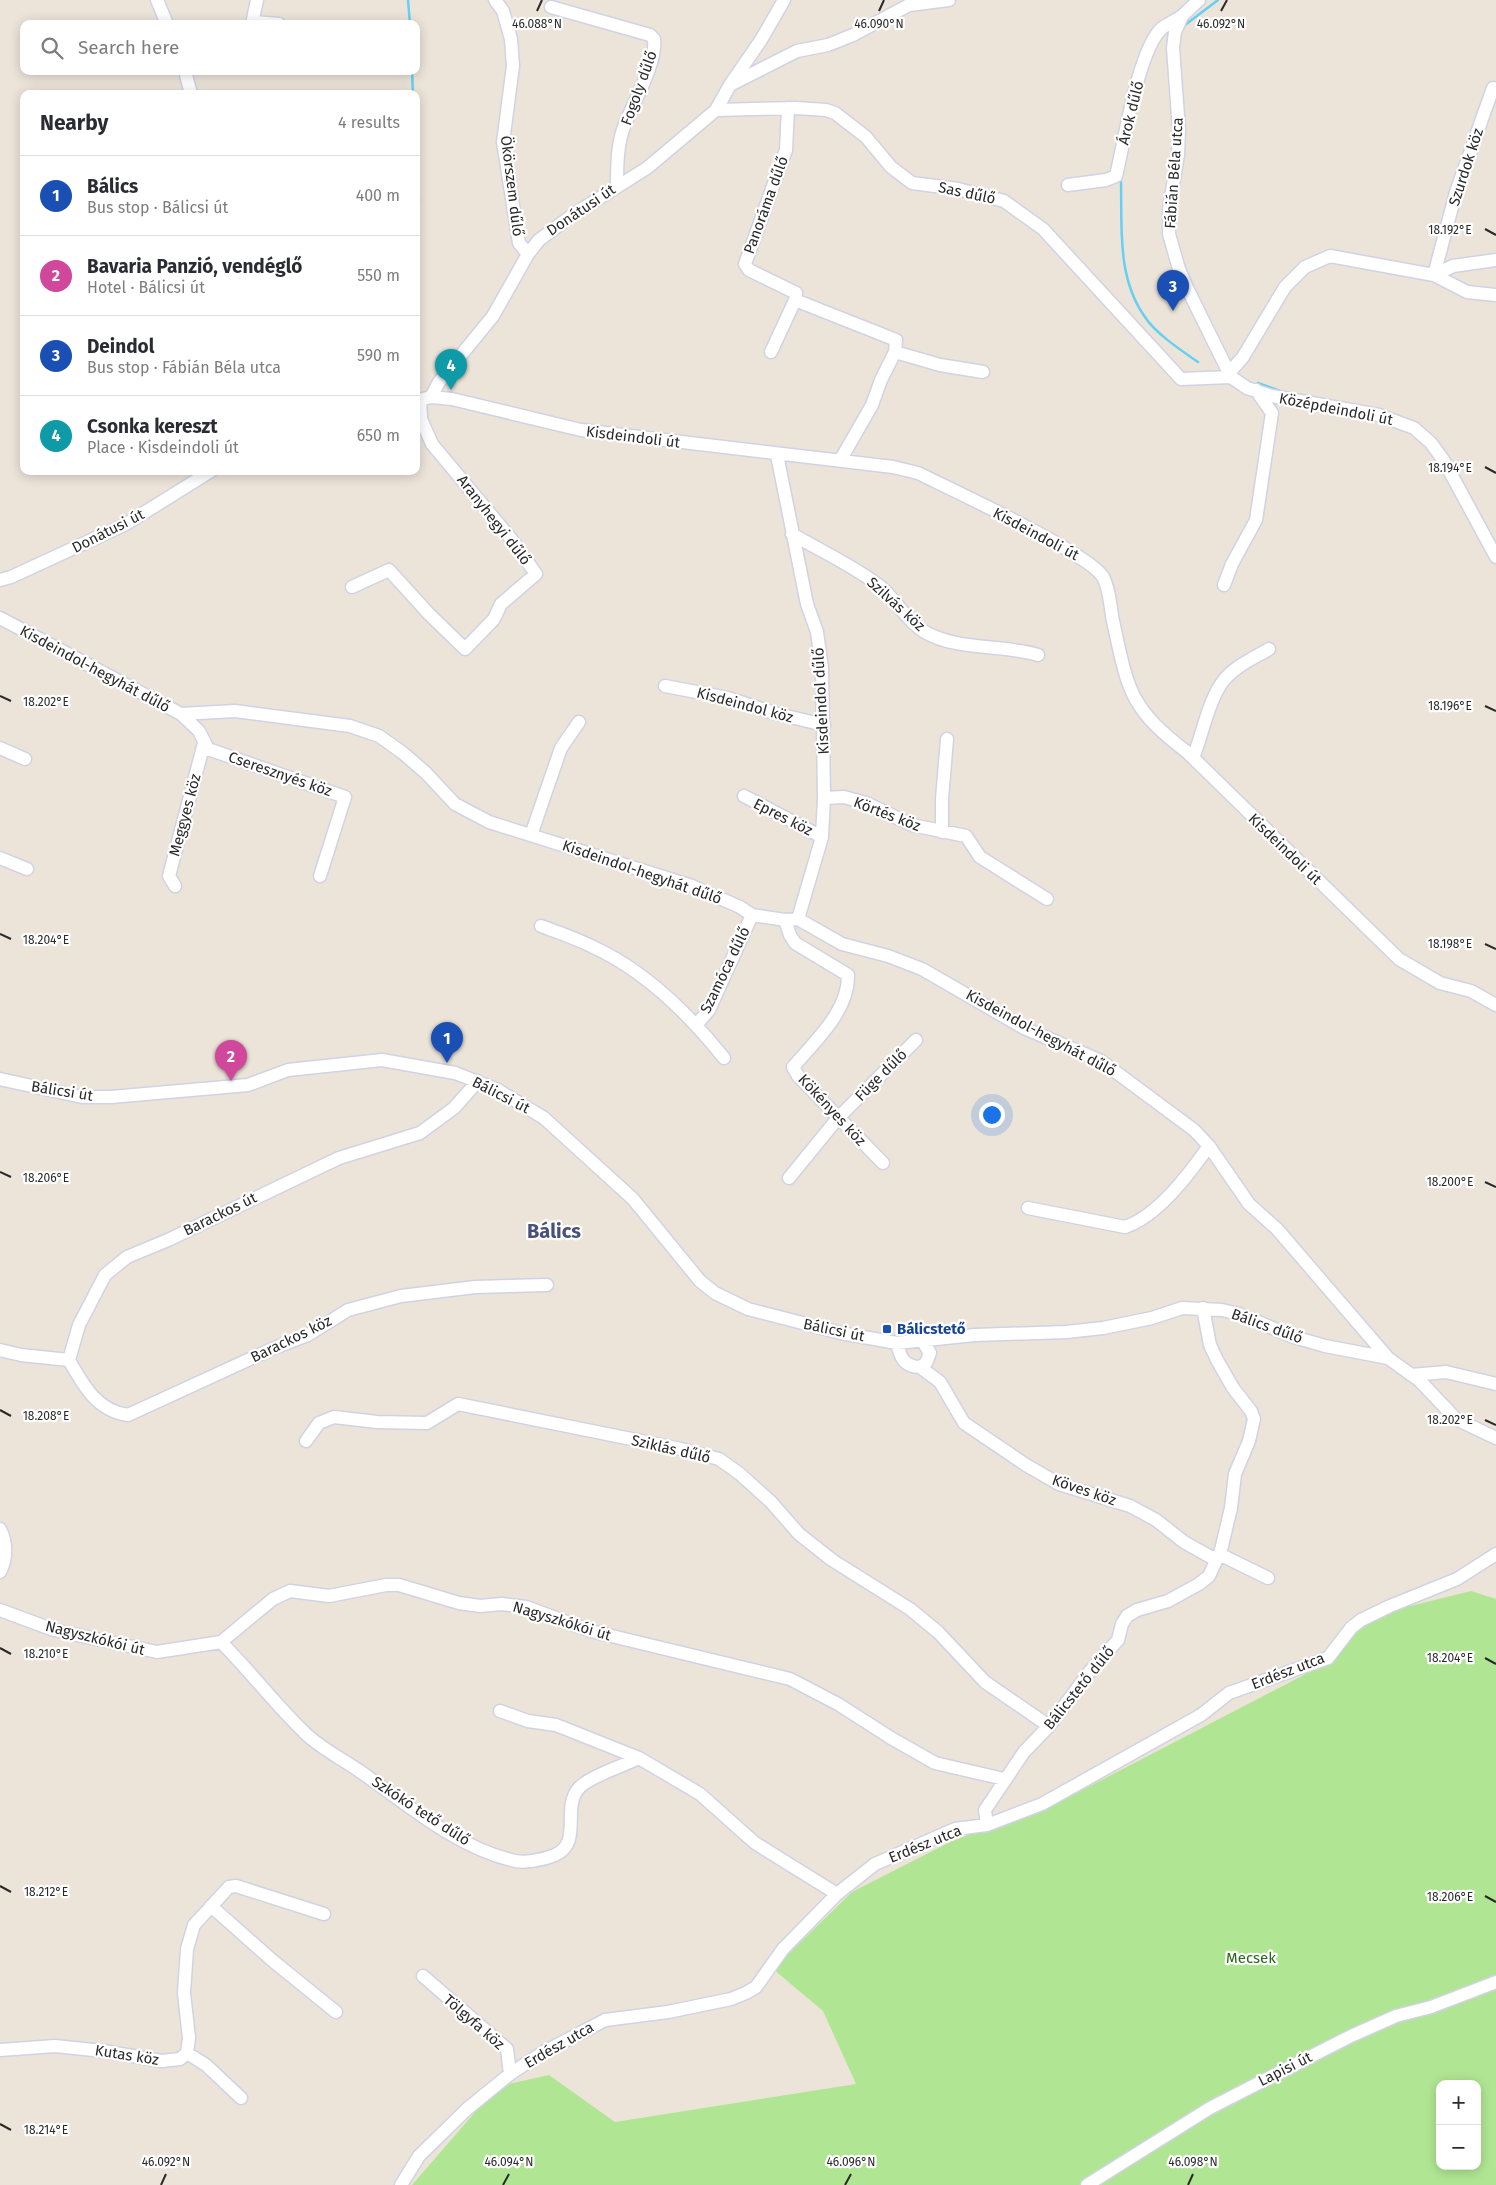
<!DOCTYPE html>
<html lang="en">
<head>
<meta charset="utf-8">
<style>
  body { margin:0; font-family:"Fira Sans",sans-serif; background:#f7f7f7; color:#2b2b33 }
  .controls { position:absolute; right:15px; bottom:15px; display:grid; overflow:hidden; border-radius:10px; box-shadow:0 2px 12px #0003 }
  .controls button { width:45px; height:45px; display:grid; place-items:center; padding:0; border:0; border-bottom:1px solid #e1e1e2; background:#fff; color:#2b2b33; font:25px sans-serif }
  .you { position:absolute; left:991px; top:1114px; width:18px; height:18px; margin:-12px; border:4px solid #fff; border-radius:50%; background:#1a73e8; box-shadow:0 0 0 8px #1a73e833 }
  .badge { display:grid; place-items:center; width:32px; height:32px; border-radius:50%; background:#d93025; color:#fff; font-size:16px; font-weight:700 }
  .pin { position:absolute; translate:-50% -41px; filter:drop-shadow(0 1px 2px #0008) }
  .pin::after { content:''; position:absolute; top:26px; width:18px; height:15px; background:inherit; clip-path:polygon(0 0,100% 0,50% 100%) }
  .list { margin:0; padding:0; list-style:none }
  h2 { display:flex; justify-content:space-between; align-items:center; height:65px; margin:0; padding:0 20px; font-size:21px }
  h2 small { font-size:16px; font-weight:400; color:#7c7c81 }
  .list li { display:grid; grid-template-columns:32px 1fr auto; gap:15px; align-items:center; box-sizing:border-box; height:80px; padding:0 20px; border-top:1px solid #e1e1e2 }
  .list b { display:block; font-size:19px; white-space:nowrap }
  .list p { margin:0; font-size:16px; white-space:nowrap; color:#7c7c81 }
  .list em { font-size:16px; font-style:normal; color:#7c7c81 }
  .icon { flex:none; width:28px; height:28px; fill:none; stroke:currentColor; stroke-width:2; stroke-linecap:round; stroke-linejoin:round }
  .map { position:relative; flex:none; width:1496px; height:2185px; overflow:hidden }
  .search { position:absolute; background:#fff; box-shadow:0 2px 12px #0003; left:20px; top:20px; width:400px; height:55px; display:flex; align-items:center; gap:12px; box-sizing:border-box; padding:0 18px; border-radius:10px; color:#7c7c81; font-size:19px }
  .panel { position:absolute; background:#fff; box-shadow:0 2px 12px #0003; left:20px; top:90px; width:400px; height:385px; border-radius:10px }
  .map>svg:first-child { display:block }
</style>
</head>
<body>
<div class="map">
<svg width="1496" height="2185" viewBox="0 0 1496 2185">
  <rect width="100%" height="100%" fill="#ece4d9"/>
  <path fill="#b0e693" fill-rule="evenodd" d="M1471,1591L1496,1599V2185H412L476,2111L508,2084L549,2075L615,2122L856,2084L823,2011L773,1969L852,1892L952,1841L1065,1799L1325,1664L1374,1615ZM1440,2084H1477V2166H1440Z"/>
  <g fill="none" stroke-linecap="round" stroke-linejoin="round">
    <path stroke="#66cff4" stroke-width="2.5" d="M408,0L410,24
      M1185,25L1218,0
      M412,71L413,94
      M416,145L419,201
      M1121,182C1122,228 1117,278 1145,317C1155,333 1182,351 1198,362
      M1258,383L1283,392"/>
    <defs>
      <path id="minor" d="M157,0L167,24
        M495,0L503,11L511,39L513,66L503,142L519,243L528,254
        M1199,0L1182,16L1175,32L1173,48L1179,130L1178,155L1169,209V234L1179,269L1188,290L1231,377L1247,388L1272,396L1379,415L1414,428L1431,443L1444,461L1496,557
        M551,7L650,35L654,39C657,63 634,101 625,124C617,143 617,166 617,186
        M253,22L279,24
        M252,24L257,0
        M185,71L191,94
        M732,84L797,51L828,45L853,35L909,5L949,0
        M1493,88L1456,192L1434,275L1467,292L1496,295
        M716,110L796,108L826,110L835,113L866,137L891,167L912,183L958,189L1004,201L1043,229L1181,379L1231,377
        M1068,185L1106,180L1116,176C1124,143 1138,50 1162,28C1168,24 1176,20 1182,16
        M795,300L896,340L895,352L881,380L872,405L841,459
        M771,352L796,298V293L749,270L745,264L786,150L788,108
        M895,352L940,365L983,372
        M1229,373L1243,357L1285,287L1305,267L1330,256L1434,275L1453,266L1496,260
        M431,397L452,399L581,430L893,467L918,473C950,489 1089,553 1103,577C1110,589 1110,607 1113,621C1128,690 1129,708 1187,752L1399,959L1440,983L1471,991L1496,1005
        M416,401L431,397L439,382L493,316L528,254L539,240L574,214L647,168L716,110L730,85L761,40L784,0
        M777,455L807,604L817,632L822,668L824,798L822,837L798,919
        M792,534C821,551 854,566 881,587C896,600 906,620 923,631C956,651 1002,644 1038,655
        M0,580L11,577L126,524L211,471
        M1224,585L1232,564L1256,520L1272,413L1256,390
        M352,587L389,570L429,614L465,649L494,619L501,604L536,574L512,540L432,444L421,419L420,401
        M0,618L181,714L235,711L350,726L379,736L403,753L426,773L455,804L489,822L692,886L740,907L752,915L785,920L798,919L842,944L888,956L922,969L1024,1028L1101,1061L1194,1130L1209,1146L1249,1204L1277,1229L1388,1358
        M665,686L728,698L774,713L824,725
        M181,714L199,731L208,749L345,797L320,876
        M0,748L25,759
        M1193,758C1202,736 1209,698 1224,680C1235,666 1254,658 1269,649
        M744,796L822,837
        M824,798L844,797L866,803L912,825L966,836L980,857L1047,899
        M942,832V799L947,739
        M531,835L561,748L579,722
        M0,858L27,869
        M175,886L169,876L204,743
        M785,920L790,935L795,943L848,975C849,1011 815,1041 793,1067L798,1076L883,1163
        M541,926C557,932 575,938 591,946C645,970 688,1013 724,1058
        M697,1024L709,1010L752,915
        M0,1079L82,1097H111L248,1085L288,1070L382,1060L455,1073L496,1089L544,1118L633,1199L700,1281L715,1293L748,1309L841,1333L897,1343L975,1335L1066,1332L1103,1328L1152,1318L1182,1308L1222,1310L1239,1314L1294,1337L1325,1346L1388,1358L1420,1381L1456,1419L1496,1438
        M789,1178L838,1118L916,1040
        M1028,1208L1125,1227C1158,1216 1189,1174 1209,1146
        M897,1343C900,1357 904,1367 920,1367L926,1363L930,1353L922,1340
        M0,1350L21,1355L69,1360L79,1325L105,1275L127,1257L168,1240L339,1158L420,1133L454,1108L478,1081
        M69,1360C83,1385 97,1411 128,1415L274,1348L308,1335L348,1310L401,1296L475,1287L547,1285
        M920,1367L940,1382L964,1423L1026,1465L1059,1484L1130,1506L1156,1520L1184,1542L1216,1560
        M1411,1375L1446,1372L1496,1384
        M306,1441L319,1423L334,1417L377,1422L427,1423L458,1404L681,1449L719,1459L740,1474L771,1502L799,1534L832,1560L910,1609L938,1632L985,1682L1049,1726
        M0,1529C7,1542 7,1559 0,1572
        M1219,1554L1268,1578
        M0,1610L54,1630L157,1652L221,1642L273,1599L290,1591L329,1596L386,1585H399L459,1603L480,1606L501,1604L526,1607L591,1631L790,1679L838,1704L891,1738L935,1763L1004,1779
        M221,1642C250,1671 274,1703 303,1731C318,1747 341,1758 358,1770C406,1803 454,1846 511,1860C523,1864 543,1860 555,1855C583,1843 561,1808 579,1788C590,1776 623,1766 639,1758L700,1794L755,1843L837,1894
        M500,1711L528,1721L556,1725L639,1758
        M987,1825L985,1810L1024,1752L1049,1726L1091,1670L1118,1640L1122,1624L1127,1616L1137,1610L1168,1601L1199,1584L1209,1576L1221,1550L1231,1508L1235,1474L1249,1441L1254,1419L1251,1411L1233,1388L1217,1360L1210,1345L1203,1308
        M211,1906L273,1961L336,2012
        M423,1976L507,2049L510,2074
        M0,2050L55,2046L103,2051L162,2061L180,2059L187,2053L189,2038L184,1993L187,1949L194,1925L229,1887L236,1886L324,1914
        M187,2053L206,2065L241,2098
        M401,2185L419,2156L467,2109L510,2074L542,2053L605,2020L668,2012L731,1999L746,1993L756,1987L783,1949L837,1894L875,1864L955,1829L987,1825L1042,1804L1201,1715L1229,1693L1328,1658L1351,1628L1361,1620L1390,1606L1457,1579L1496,1554
        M1087,2185L1210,2108L1351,2036L1396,2016L1431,2007L1496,1982"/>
    </defs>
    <use href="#minor" stroke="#cfd3e3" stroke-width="15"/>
    <use href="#minor" stroke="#fff" stroke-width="12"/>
  </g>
  <path fill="none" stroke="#292929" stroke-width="2" d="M537,11L542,0M879,11L884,0M1221,11L1227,0M1485,229L1496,235M1485,467L1496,473M0,696L11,701M1485,706L1496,711M0,934L11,939M1485,944L1496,949M0,1172L11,1177M1485,1182L1496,1187M0,1410L11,1416M1485,1420L1496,1425M0,1648L11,1654M1485,1658L1496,1664M0,1886L11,1892M1485,1896L1496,1902M0,2124L11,2130M161,2185L166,2174M503,2185L509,2174M845,2185L851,2174M1188,2185L1193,2174"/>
  <rect fill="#1a4fb4" stroke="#fff" stroke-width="2" x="882" y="1324" width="10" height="10" rx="2.5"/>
  <g text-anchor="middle" stroke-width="4.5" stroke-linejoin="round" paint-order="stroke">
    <g font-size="15" fill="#292929" stroke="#fff">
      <text transform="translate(639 88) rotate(-70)" y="5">Fogoly dűlő</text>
      <text transform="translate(1131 113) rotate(-76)" y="5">Árok dűlő</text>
      <text transform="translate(1466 167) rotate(-72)" y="5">Szurdok köz</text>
      <text transform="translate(1174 173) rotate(-86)" y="5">Fábián Béla utca</text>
      <text transform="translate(512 186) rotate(83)" y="5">Ökörszem dűlő</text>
      <text transform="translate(967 193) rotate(12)" y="5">Sas dűlő</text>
      <text transform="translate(766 205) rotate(-70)" y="5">Panoráma dűlő</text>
      <text transform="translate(581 210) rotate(-34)" y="5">Donátusi út</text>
      <text transform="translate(1336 409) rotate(11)" y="5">Középdeindoli út</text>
      <text transform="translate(633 437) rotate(7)" y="5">Kisdeindoli út</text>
      <text transform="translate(494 520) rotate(52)" y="5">Aranyhegyi dűlő</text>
      <text transform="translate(108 531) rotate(-27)" y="5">Donátusi út</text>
      <text transform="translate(1036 534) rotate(28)" y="5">Kisdeindoli út</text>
      <text transform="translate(896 604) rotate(42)" y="5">Szilvás köz</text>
      <text transform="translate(95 669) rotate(28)" y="5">Kisdeindol-hegyhát dűlő</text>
      <text transform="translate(821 701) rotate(-93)" y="5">Kisdeindol dűlő</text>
      <text transform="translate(745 705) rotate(15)" y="5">Kisdeindol köz</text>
      <text transform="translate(280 774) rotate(19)" y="5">Cseresznyés köz</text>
      <text transform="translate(887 814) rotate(21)" y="5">Körtés köz</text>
      <text transform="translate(185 815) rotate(-75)" y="5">Meggyes köz</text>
      <text transform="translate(783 817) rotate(27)" y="5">Epres köz</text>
      <text transform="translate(1285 849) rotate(44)" y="5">Kisdeindoli út</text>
      <text transform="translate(642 872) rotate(19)" y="5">Kisdeindol-hegyhát dűlő</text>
      <text transform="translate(725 970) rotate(-64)" y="5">Szamóca dűlő</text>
      <text transform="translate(1041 1033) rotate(28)" y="5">Kisdeindol-hegyhát dűlő</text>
      <text transform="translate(881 1075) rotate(-45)" y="5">Füge dűlő</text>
      <text transform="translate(62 1091) rotate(9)" y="5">Bálicsi út</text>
      <text transform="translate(501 1095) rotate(27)" y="5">Bálicsi út</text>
      <text transform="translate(832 1110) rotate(47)" y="5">Kökényes köz</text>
      <text transform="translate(220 1214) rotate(-26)" y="5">Barackos út</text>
      <text transform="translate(1267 1326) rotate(20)" y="5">Bálics dűlő</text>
      <text transform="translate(834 1330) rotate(12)" y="5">Bálicsi út</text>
      <text transform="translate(291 1339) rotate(-26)" y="5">Barackos köz</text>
      <text transform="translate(671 1449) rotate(13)" y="5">Sziklás dűlő</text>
      <text transform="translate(1084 1490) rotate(19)" y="5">Köves köz</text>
      <text transform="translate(562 1621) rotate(17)" y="5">Nagyszkókói út</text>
      <text transform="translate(95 1638) rotate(14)" y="5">Nagyszkókói út</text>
      <text transform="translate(1288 1671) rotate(-21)" y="5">Erdész utca</text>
      <text transform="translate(1079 1688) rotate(-51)" y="5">Bálicstető dűlő</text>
      <text transform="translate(421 1811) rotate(33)" y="5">Szkókó tető dűlő</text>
      <text transform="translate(925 1844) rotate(-22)" y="5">Erdész utca</text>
      <text transform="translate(474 2022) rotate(41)" y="5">Tölgyfa köz</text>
      <text transform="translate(559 2045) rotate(-30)" y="5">Erdész utca</text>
      <text transform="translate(127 2055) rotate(9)" y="5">Kutas köz</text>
      <text transform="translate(1285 2069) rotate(-27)" y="5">Lapisi út</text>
    </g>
    <g font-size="15" font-weight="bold" fill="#164399" stroke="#fff" text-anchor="start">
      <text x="897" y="1334">Bálicstető</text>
    </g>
    <g font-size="15" fill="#286816" stroke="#fff">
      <text x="1251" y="1963">Mecsek</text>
    </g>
    <g font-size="20" font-weight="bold" fill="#47517b" stroke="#fff">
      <text x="554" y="1238">Bálics</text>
    </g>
  </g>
  <g font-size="12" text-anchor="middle" fill="#292929" stroke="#fff" stroke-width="4.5" stroke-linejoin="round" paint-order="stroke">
    <text x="1221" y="28">46.092°N</text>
    <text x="537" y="28">46.088°N</text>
    <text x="879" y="28">46.090°N</text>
    <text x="1450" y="234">18.192°E</text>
    <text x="1450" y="472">18.194°E</text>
    <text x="46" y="706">18.202°E</text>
    <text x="1450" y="710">18.196°E</text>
    <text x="46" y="944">18.204°E</text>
    <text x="1450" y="948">18.198°E</text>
    <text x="46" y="1182">18.206°E</text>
    <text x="1450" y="1186">18.200°E</text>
    <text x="46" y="1420">18.208°E</text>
    <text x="1450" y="1424">18.202°E</text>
    <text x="46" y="1658">18.210°E</text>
    <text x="1450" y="1662">18.204°E</text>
    <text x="46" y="1896">18.212°E</text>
    <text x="1450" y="1901">18.206°E</text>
    <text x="46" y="2134">18.214°E</text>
    <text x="166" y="2166">46.092°N</text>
    <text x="509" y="2166">46.094°N</text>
    <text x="851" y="2166">46.096°N</text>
    <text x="1193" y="2166">46.098°N</text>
  </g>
</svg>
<div class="controls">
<button>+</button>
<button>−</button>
</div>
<div class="you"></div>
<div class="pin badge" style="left:447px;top:1063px;background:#1a4fb4">1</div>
<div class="pin badge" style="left:231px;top:1081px;background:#d1479c">2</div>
<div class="pin badge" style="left:1173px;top:311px;background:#1a4fb4">3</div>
<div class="pin badge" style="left:451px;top:390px;background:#0f9aa8">4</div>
<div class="search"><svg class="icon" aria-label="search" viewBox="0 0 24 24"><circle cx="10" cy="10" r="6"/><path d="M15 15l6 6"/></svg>Search here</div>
<section class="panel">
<h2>Nearby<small>4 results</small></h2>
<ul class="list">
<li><span class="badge" style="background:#1a4fb4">1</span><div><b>Bálics</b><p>Bus stop · Bálicsi út</p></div><em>400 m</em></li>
<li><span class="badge" style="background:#d1479c">2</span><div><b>Bavaria Panzió, vendéglő</b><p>Hotel · Bálicsi út</p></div><em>550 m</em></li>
<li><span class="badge" style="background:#1a4fb4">3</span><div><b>Deindol</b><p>Bus stop · Fábián Béla utca</p></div><em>590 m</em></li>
<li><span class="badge" style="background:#0f9aa8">4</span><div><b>Csonka kereszt</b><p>Place · Kisdeindoli út</p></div><em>650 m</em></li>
</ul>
</section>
</div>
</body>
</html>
